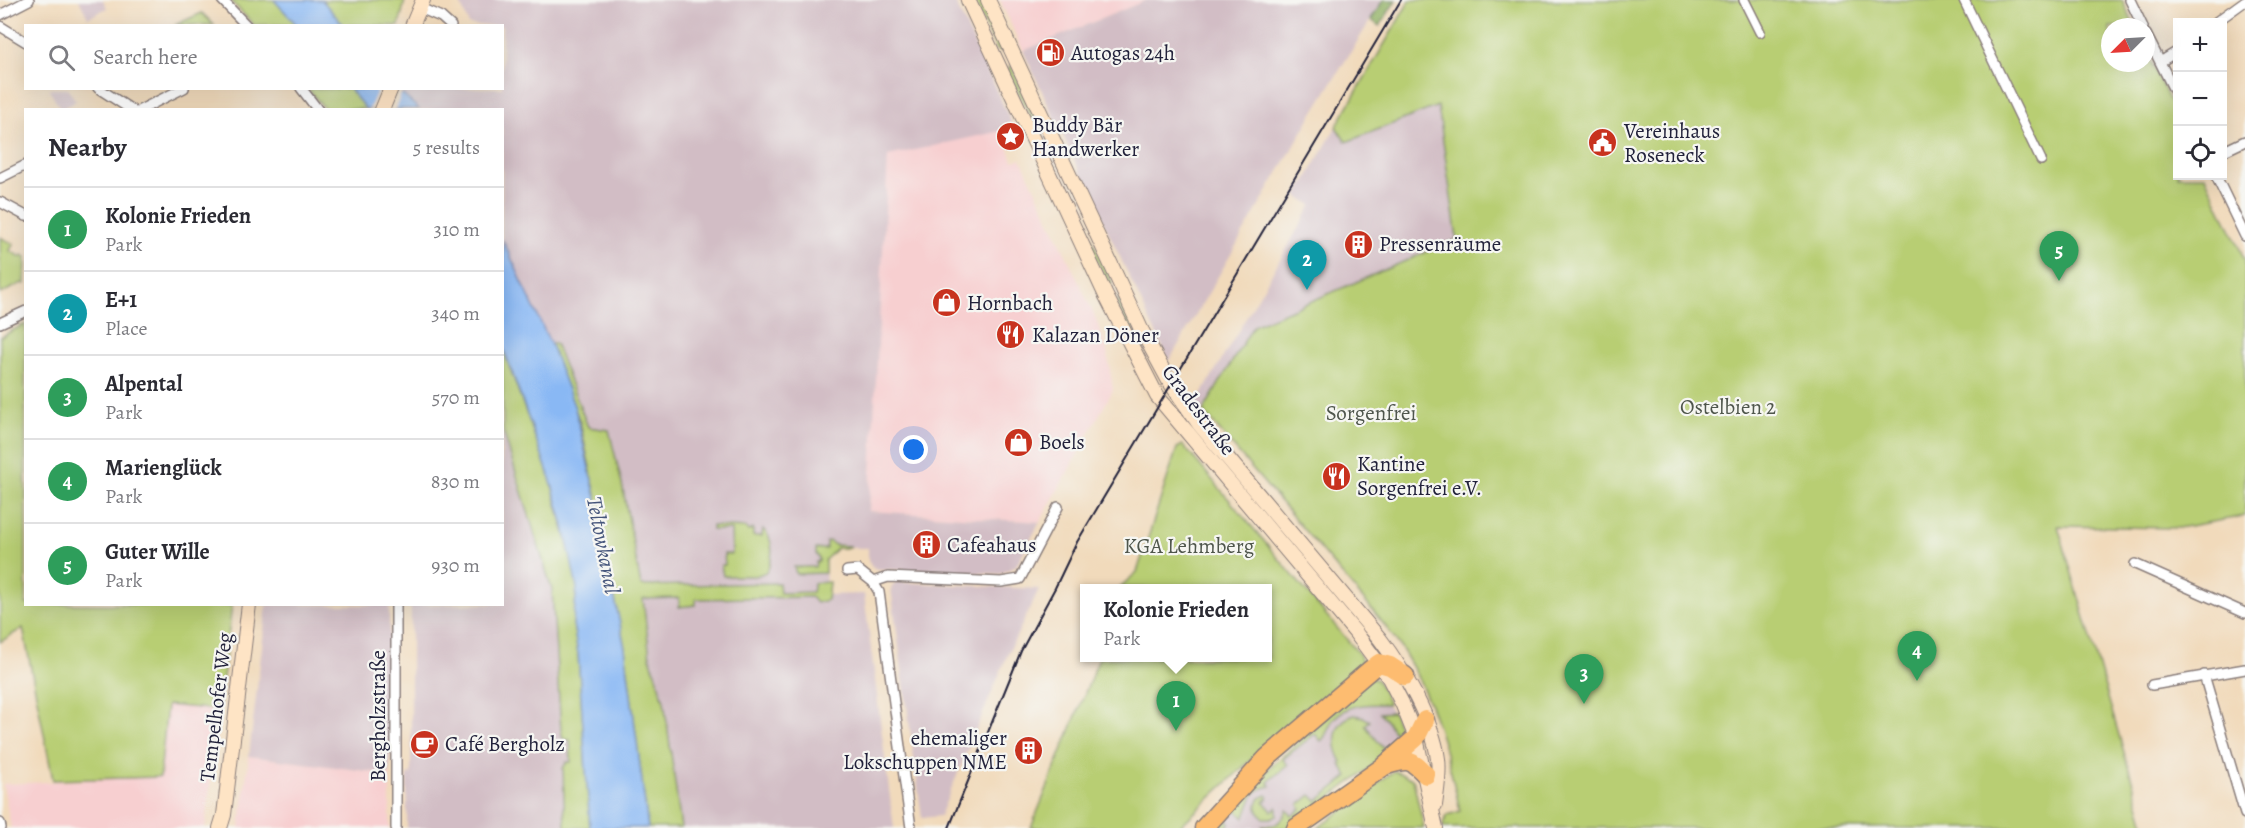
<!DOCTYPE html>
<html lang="en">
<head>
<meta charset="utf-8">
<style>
  body { margin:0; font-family:Alegreya,serif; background:#f7f7f7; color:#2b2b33 }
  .controls { position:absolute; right:18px; top:18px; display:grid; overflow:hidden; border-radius:0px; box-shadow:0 6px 24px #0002 }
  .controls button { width:54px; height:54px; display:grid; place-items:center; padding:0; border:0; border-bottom:2px solid #e1e1e2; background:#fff; color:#2b2b33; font:30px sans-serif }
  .compass { position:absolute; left:2101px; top:18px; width:54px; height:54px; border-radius:50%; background:#fff; box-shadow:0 6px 24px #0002; rotate:246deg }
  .you { position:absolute; left:914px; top:450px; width:21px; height:21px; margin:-15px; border:4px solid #fff; border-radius:50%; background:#1a73e8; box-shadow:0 0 0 9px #1a73e833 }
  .badge { display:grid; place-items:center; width:39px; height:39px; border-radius:50%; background:#c8321e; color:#fff; font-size:20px; font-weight:700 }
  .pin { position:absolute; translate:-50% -50px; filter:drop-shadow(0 2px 3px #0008) }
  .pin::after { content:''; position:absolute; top:32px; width:21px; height:18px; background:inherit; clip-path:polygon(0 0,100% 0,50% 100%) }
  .popup { position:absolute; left:1080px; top:584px; width:192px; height:78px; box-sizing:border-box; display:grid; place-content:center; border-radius:0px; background:#fff; filter:drop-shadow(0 2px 4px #0005); font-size:20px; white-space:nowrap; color:#7c7c81 }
  .popup b { font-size:22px; color:#2b2b33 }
  .popup::after { content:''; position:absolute; left:50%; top:100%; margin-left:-12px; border:12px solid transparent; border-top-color:#fff }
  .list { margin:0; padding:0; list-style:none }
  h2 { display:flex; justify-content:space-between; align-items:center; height:78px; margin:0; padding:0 24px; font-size:26px }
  h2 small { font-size:20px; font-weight:400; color:#7c7c81 }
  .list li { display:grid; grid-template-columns:39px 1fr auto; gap:18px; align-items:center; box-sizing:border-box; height:84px; padding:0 24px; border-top:2px solid #e1e1e2 }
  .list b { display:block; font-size:22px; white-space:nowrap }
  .list p { margin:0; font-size:20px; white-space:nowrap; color:#7c7c81 }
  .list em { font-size:20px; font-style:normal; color:#7c7c81 }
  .icon { flex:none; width:33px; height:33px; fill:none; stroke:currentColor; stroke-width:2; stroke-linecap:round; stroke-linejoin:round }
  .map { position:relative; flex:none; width:2245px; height:828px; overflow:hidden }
  .search { position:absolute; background:#fff; box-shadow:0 6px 24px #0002; left:24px; top:24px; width:480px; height:66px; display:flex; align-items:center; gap:15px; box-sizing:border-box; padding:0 21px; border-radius:0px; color:#7c7c81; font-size:22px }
  .panel { position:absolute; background:#fff; box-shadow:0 6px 24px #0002; left:24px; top:108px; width:480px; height:498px; border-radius:0px }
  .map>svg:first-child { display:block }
</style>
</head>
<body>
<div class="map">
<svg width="2245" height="828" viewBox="0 0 2245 828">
  <rect width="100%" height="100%" fill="#f6f6f2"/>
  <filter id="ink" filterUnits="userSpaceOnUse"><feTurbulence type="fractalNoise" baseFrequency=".0167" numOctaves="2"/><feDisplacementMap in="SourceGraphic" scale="12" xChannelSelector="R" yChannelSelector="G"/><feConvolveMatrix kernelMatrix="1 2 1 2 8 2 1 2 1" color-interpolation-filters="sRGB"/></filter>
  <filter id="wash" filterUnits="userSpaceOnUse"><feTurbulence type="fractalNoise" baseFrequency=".008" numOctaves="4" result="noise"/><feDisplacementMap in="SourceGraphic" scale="24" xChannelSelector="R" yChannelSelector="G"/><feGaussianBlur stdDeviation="1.35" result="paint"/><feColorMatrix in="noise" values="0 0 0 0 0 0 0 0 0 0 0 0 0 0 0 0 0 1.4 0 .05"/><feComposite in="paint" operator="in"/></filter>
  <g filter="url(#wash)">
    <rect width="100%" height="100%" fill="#f1dabb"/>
    <path fill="#f7cfd0" d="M1000,0H1147L1023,51Z
      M992,98L1013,161L1021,159L1096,319L1107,351L1113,390L1040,522L869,511L885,196L783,211Z
      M166,705L219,710L205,828H11L3,784L159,777Z
      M249,756L390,774V828H240Z"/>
    <path fill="#d2bdc5" d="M79,0H103L107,8L88,18Z
      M459,0H954L1014,128L888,156L869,511L1040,522L1016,566L1001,574L874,569L868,561V548H837L825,560L826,595L864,594L894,828H407V775L411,774V605L502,604V110H395L404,89L502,88V26L469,25Z
      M1147,0H1383L1313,113L1169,361L1023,51Z
      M52,89H68L76,101L61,109L49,90Z
      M1438,106L1457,240L1253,326L1203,411L1193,399L1201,395L1312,205L1297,196L1336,127L1346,142Z
      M896,582L1039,589L1007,656L940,816L922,818L891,588Z
      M267,605H389L390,774L249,756Z
      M1377,680L1402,735L1288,828H1209L1236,798Z"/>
    <path fill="#b8ce73" stroke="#6d7857" stroke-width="1.5" d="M230,0H274L297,25H254Z
      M322,0H405L399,26L343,25Z
      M974,0H982L1003,51L997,50Z
      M1410,0H2122L2135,27H2110V63H2146V50L2177,117L2178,176H2205L2245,260V516L2178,528L2058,526L2146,828H1444L1443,823L1448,815L1460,811C1448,755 1433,698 1402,649C1380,616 1352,587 1327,557C1286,508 1244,460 1203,411L1253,326L1457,239L1438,106L1346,142L1336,127Z
      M202,13L214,25H175Z
      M1011,65L1037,120L1036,126L1007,71Z
      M308,89H349L366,109H325Z
      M1087,230L1112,282L1110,287L1084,235Z
      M0,237L13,244L10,251L21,257L22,255L26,257L25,284L22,283L0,294Z
      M1118,298L1141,342V350L1117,305Z
      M25,324L26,604L232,605L219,710L167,705L160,777L53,780L23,628L0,642V337Z
      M555,343L588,427L609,430L622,484L641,586L779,583L780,593L812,592L814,583L829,582L827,600L816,603L811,597L696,599V605L679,607V598L643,599L650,657L664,701L681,828H648L625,648L600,527L602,522L580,422L551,345Z
      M502,347L550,478L574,568L577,588L573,624L578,654L590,828H565L563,768L567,762H571L570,740L563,739L561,731L552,590L503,431Z
      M1194,428L1379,647L1376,649L1352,618L1194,434L1192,429Z
      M1183,445L1360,655L1363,668L1270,742L1178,828H1031L1099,658H1268V588H1119L1137,572L1177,448Z
      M712,526L746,528L748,531L753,529V536H762L763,529C774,538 774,560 766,572L756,576H723L721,565H725L724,554H732L731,530H712Z
      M829,541L835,545L849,546V548H837L825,560V573L796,574L794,567H815L816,562L819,561V558L816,554V549H826V542Z
      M1370,678L1377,680L1389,704C1370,704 1345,703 1332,721C1328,728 1327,736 1321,741L1315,734L1283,759L1288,765L1268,782L1271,786C1247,791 1254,800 1244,818L1236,810L1227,820L1230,823L1225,828H1209L1236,798Z
      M1393,712L1402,735L1397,748L1288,828H1262L1263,825C1277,827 1282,822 1287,810L1292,816L1301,809L1299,805L1311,795L1317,801L1348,776L1340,764L1342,762C1332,745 1332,721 1355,715L1363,717L1370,721L1365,725L1383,748L1398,736L1380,713Z
      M1394,771L1413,779L1424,828H1318Z
      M1267,795L1269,797L1264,802L1272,811L1277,807V815L1271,818H1264C1256,812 1255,805 1260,798Z"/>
    <path fill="#92b165" stroke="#5a6a50" stroke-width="1.5" d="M1383,0H1396L1380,26L1371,20Z"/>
    <path fill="#89b8f4" stroke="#566d98" stroke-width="1.5" d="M274,0H322L343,25H297Z
      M349,89H396L419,109H366Z
      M503,240L551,345L575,408L602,523L600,527L625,648L648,828H590L578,654L573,624L577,588L563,522L550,478L503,347Z"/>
    <path fill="#f1dabb" d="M400,88L402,92L395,110L369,109L378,89Z"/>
  </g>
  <g filter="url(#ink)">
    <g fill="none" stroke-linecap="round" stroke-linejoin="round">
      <defs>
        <path id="street" d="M222,0L247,26
          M1744,0L1760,32
          M1964,0L2041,160
          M2130,0L2143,27
          M420,8L441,17L451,26
          M0,15L29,0
          M2216,22L2245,1
          M0,26L26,42
          M2146,34L2178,98
          M2160,62L2178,51
          M98,88L132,110
          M301,88L318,110
          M140,110L184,88
          M2222,152L2245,141
          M2216,176L2245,236
          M0,178L26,165
          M0,202L26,216
          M0,323L26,311
          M2135,564L2245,613
          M847,571L858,570L873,582L879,592L911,828
          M873,582L888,577L1001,582L1020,579L1058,507
          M2204,675L2245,814
          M2152,685L2245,669
          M0,823L1,828
          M396,828V604"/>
        <path id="secondary" d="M968,0L1106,296L1157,396L1355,632L1389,678L1402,703L1416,738L1436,828
          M988,0L1141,329L1169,381L1199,424L1380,639C1403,669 1433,721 1438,759C1440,774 1437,790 1435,805
          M412,26L423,0
          M382,110L391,88
          M220,828L224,815L249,604"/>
        <path id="highway" d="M1387,765C1408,758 1411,759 1426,775
          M1204,828L1267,758L1370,670L1379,663L1390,666L1405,676
          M1296,828L1383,767L1416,738L1425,720"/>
      </defs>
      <use href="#street" stroke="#8a7e7b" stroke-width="12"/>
      <use href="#secondary" stroke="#8a7e7b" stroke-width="16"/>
      <use href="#highway" stroke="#8a7e7b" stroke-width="21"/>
      <use href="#street" stroke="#fff" stroke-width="9"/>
      <use href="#secondary" stroke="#fee4c5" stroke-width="14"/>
      <use href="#highway" stroke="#fdbc6f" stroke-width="18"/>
      <path stroke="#22223b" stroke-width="2" d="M949,828L1021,651L1055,588L1077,542L1401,0"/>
    </g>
  </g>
  <defs>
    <symbol id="fuel-disc" viewBox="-11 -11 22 22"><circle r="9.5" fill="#c8321e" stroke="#f6f6f2"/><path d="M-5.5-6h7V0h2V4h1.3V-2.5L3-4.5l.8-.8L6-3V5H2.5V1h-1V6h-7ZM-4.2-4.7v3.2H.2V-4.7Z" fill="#fff"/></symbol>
    <symbol id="sight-disc" viewBox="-11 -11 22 22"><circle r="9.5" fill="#c8321e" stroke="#f6f6f2"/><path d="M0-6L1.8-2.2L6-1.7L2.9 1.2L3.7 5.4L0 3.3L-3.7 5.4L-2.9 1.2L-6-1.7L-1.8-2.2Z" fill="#fff"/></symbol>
    <symbol id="civic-disc" viewBox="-11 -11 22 22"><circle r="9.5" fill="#c8321e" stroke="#f6f6f2"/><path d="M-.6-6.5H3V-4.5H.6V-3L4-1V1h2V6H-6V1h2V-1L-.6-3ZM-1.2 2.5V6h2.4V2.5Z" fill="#fff"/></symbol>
    <symbol id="building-disc" viewBox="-11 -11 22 22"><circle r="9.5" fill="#c8321e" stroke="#f6f6f2"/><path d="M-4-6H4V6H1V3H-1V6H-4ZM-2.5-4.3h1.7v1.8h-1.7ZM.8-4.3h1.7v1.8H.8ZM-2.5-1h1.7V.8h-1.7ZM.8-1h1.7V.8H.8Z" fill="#fff"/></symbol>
    <symbol id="shop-disc" viewBox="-11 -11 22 22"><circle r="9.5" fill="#c8321e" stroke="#f6f6f2"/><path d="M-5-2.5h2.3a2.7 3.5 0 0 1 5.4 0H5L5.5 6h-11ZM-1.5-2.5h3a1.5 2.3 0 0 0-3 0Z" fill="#fff"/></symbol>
    <symbol id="restaurant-disc" viewBox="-11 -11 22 22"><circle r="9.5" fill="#c8321e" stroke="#f6f6f2"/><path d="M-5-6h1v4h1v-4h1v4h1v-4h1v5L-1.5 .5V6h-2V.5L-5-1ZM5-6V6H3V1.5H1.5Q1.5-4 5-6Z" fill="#fff"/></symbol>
    <symbol id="cafe-disc" viewBox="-11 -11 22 22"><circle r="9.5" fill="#c8321e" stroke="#f6f6f2"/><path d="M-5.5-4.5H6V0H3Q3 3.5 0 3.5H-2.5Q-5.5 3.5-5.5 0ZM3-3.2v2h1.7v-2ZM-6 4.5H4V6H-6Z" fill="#fff"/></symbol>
  </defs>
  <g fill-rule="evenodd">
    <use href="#fuel-disc" x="1034" y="36" width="33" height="33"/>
    <use href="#sight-disc" x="994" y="120" width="33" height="33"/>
    <use href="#civic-disc" x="1586" y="126" width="33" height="33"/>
    <use href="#building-disc" x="1342" y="228" width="33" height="33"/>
    <use href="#shop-disc" x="930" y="286" width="33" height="33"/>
    <use href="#restaurant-disc" x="994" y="318" width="33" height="33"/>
    <use href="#shop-disc" x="1002" y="426" width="33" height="33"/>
    <use href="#restaurant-disc" x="1320" y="460" width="33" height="33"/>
    <use href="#building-disc" x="910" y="528" width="33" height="33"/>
    <use href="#cafe-disc" x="408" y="728" width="33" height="33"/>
    <use href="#building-disc" x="1012" y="734" width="33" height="33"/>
  </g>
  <g text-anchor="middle" stroke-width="4.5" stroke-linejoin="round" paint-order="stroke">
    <g font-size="21" fill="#22223b" stroke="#f6f6f2" text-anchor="start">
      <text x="1071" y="60">Autogas 24h</text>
      <text x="1032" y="132">Buddy Bär<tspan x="1032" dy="24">Handwerker</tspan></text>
      <text x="1624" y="138">Vereinhaus<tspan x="1624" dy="24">Roseneck</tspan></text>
      <text x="1379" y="251">Pressenräume</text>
      <text x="967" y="310">Hornbach</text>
      <text x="1032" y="342">Kalazan Döner</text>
      <text x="1039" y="449">Boels</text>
      <text x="1357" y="471">Kantine<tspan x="1357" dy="24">Sorgenfrei e.V.</tspan></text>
      <text x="947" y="552">Cafeahaus</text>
      <text x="1007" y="745" text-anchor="end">ehemaliger<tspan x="1007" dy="24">Lokschuppen NME</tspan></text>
      <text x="445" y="751">Café Bergholz</text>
    </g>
    <g font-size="21" fill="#4f564c" stroke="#f6f6f2">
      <text x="1728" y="414">Ostelbien 2</text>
      <text x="1371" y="420">Sorgenfrei</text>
      <text x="1189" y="553">KGA Lehmberg</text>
    </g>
    <g font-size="21" fill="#22223b" stroke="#f6f6f2">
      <text transform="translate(1199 410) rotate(53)" y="7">Gradestraße</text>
      <text transform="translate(216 707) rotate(-83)" y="7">Tempelhofer Weg</text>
      <text transform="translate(378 716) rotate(-90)" y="7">Bergholzstraße</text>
    </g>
    <g font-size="22" font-style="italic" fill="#46567c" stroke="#f6f6f2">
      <text transform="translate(604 545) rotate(79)" y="8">Teltowkanal</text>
    </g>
  </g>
</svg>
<div class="controls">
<button>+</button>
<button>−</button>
<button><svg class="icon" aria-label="locate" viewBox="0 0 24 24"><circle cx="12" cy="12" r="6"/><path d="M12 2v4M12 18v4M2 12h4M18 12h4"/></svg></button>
</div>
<svg class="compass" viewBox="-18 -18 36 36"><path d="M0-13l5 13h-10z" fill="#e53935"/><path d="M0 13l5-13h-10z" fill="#7c7c81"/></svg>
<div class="you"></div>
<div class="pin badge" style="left:1176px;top:731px;background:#2e9e5b">1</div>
<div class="popup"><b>Kolonie Frieden</b>Park</div>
<div class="pin badge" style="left:1307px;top:290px;background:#0f9aa8">2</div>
<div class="pin badge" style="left:1584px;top:704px;background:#2e9e5b">3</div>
<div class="pin badge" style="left:1917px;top:681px;background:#2e9e5b">4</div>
<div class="pin badge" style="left:2059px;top:281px;background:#2e9e5b">5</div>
<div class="search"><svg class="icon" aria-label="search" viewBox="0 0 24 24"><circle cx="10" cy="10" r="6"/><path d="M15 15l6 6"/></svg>Search here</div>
<section class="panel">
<h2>Nearby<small>5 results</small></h2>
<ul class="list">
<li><span class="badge" style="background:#2e9e5b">1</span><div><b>Kolonie Frieden</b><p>Park</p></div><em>310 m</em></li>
<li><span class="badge" style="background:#0f9aa8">2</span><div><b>E+1</b><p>Place</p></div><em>340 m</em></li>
<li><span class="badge" style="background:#2e9e5b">3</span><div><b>Alpental</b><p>Park</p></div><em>570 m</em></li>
<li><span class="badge" style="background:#2e9e5b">4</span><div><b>Marienglück</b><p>Park</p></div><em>830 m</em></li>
<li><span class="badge" style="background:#2e9e5b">5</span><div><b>Guter Wille</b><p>Park</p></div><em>930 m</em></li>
</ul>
</section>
</div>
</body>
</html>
